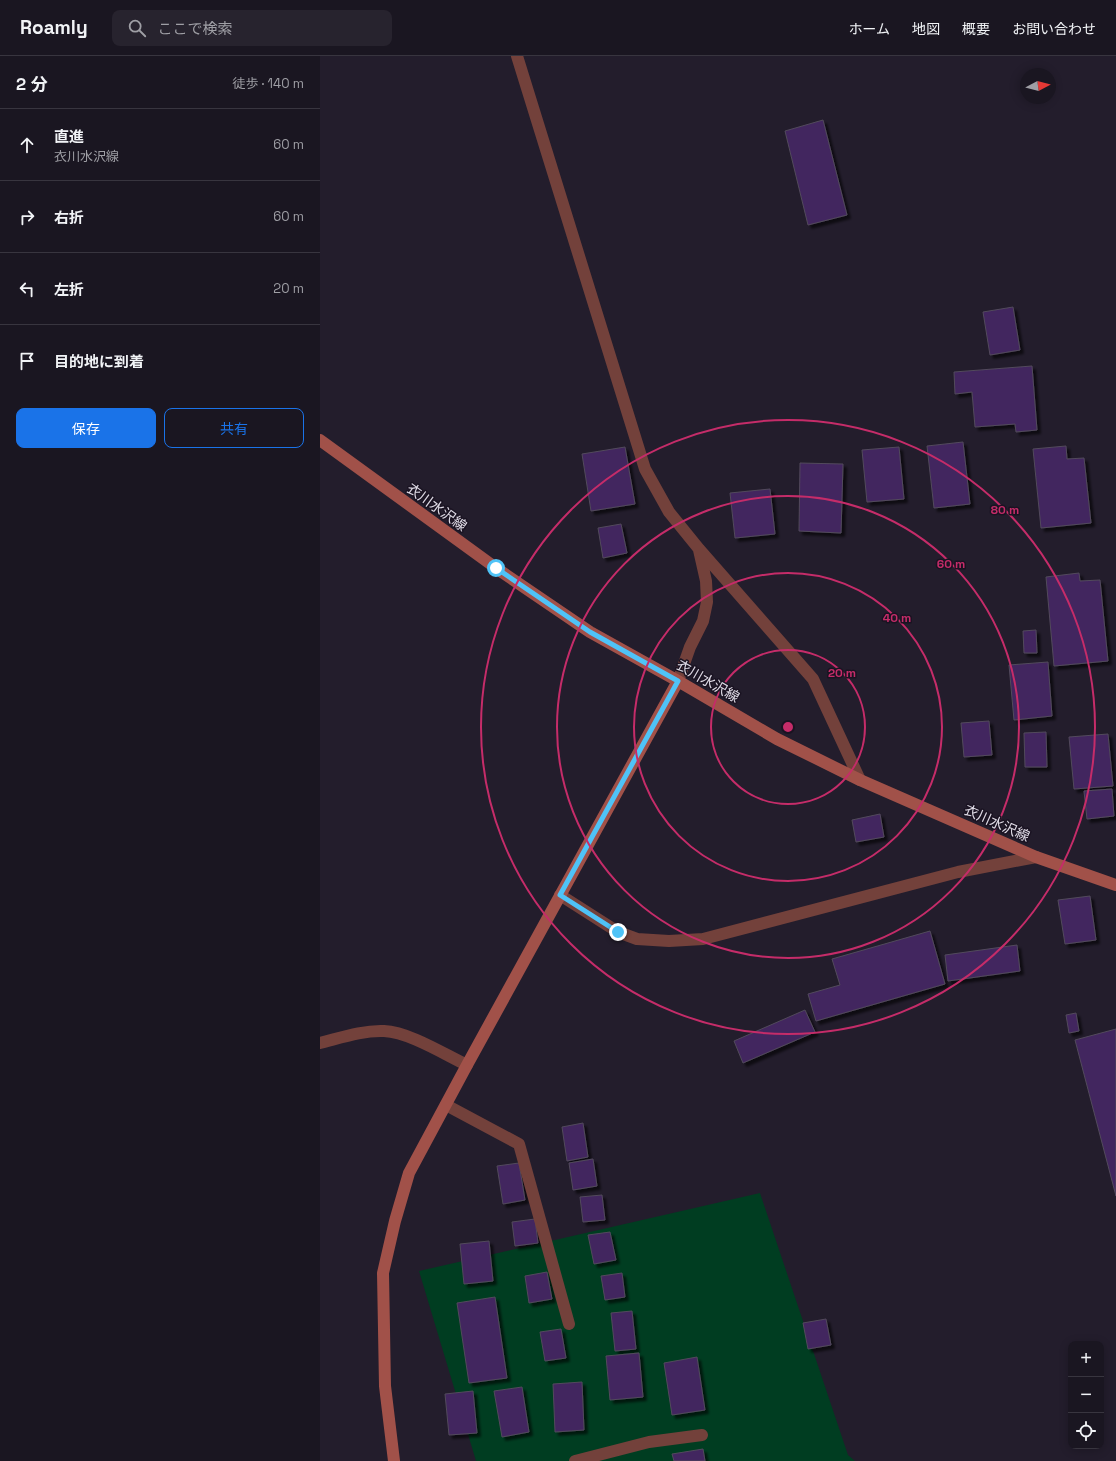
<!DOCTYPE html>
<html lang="ja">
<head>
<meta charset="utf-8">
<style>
  body { margin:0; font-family:"Space Grotesk","Noto Sans JP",sans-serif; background:#27232e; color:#f1f3f6 }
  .controls { position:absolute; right:12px; bottom:12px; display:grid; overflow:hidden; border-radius:8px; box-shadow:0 2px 10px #0003 }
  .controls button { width:36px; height:36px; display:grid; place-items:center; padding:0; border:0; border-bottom:1px solid #38353f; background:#1a1621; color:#f1f3f6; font:20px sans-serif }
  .compass { position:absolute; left:700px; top:12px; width:36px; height:36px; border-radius:50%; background:#1a1621; box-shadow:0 2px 10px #0003; rotate:83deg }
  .stop { position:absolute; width:12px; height:12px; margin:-9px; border:3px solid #4fc3f7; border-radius:50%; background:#fff }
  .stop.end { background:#4fc3f7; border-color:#fff; box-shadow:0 1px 4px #0008 }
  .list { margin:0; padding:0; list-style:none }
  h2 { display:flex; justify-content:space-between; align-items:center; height:52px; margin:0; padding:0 16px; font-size:17px }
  h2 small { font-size:13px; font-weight:400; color:#9f9fa5 }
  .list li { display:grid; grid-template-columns:26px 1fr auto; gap:12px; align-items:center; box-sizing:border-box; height:72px; padding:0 16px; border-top:1px solid #38353f }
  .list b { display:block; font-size:15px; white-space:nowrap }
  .list p { margin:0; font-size:13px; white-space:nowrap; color:#9f9fa5 }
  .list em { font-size:13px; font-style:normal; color:#9f9fa5 }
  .actions { display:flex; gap:8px; padding:12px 16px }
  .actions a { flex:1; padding:9px 0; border:1px solid #1a73e8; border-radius:8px; text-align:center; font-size:14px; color:#1a73e8 }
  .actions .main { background:#1a73e8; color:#fff }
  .icon { flex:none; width:22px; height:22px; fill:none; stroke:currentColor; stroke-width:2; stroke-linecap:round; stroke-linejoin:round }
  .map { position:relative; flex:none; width:796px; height:1405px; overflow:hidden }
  header { display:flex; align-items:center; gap:24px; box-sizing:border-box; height:56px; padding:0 20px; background:#1a1621; border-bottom:1px solid #38353f }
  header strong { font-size:19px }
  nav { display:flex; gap:22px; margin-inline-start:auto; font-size:14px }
  .search { width:280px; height:36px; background:#27232e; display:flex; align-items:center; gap:10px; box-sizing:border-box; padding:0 14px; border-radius:8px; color:#9f9fa5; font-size:15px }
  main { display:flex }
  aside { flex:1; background:#1a1621 }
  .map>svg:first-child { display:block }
</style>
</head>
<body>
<header>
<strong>Roamly</strong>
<div class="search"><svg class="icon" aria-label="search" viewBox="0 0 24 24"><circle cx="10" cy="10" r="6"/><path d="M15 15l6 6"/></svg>ここで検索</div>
<nav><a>ホーム</a><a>地図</a><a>概要</a><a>お問い合わせ</a></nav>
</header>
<main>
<aside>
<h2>2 分<small>徒歩 · 140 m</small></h2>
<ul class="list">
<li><svg class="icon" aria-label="ahead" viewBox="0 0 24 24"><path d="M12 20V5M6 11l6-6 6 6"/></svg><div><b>直進</b><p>衣川水沢線</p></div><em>60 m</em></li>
<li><svg class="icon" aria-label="right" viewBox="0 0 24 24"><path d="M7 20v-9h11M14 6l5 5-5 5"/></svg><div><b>右折</b></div><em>60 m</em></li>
<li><svg class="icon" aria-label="left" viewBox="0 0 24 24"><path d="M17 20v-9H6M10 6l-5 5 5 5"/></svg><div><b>左折</b></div><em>20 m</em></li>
<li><svg class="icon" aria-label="arrive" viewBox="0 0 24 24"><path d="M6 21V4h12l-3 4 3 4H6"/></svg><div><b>目的地に到着</b></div></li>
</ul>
<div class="actions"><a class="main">保存</a><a>共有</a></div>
</aside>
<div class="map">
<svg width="796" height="1405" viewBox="0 0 796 1405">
  <defs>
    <filter id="shadow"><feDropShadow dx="3.5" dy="3.5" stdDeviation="1" flood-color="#0009"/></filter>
  </defs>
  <rect width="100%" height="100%" fill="#231d2c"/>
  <path fill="#003d21" d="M440,1137L528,1399L535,1405H156L99,1215Z"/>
  <path fill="#42265f" stroke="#524a5c" filter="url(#shadow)" d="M503,64L527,159L488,169L465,75Z
    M693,251L700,294L670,299L663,256Z
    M712,310L717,374L696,376L695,368L655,371L652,336L635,338L634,316Z
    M643,386L650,448L614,452L607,390Z
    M746,390L747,403L764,402L771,467L721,472L713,393Z
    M305,391L315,448L271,455L262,398Z
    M579,391L584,443L547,446L542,394Z
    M480,407L523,408L521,477L479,475Z
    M450,433L455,478L415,482L410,437Z
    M301,468L307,497L283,502L278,472Z
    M759,517L760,525L780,524L788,605L734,610L726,521Z
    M716,574L717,597H704L703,575Z
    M728,606L732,660L694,664L689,609Z
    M669,665L672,699L644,701L641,667Z
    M726,676L727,711H705L704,677Z
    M788,678L793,730L754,733L749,681Z
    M792,733L794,760L767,763L764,735Z
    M560,758L564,781L536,786L532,764Z
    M770,840L776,884L745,888L738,844Z
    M610,875L625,928L496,965L488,938L520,929L512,903Z
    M697,889L700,915L628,925L625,899Z
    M485,954L495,976L423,1007L414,985Z
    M756,957L759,975L749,977L746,959Z
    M796,973V1140L755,984Z
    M263,1067L268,1101L247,1105L242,1071Z
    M273,1103L277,1130L253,1134L249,1107Z
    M199,1107L205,1144L183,1148L177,1110Z
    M282,1139L285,1164L263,1166L260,1141Z
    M215,1163L218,1187L195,1190L192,1166Z
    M290,1176L296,1204L274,1208L268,1179Z
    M169,1185L173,1225L144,1228L140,1188Z
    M227,1216L232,1243L209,1247L205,1220Z
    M302,1217L305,1241L285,1244L281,1220Z
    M175,1241L187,1322L149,1327L137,1247Z
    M312,1255L316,1293L295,1295L291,1257Z
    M506,1263L511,1289L488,1293L483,1267Z
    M241,1273L246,1302L225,1305L220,1276Z
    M319,1297L323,1341L290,1344L286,1300Z
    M377,1301L385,1354L352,1359L344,1307Z
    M262,1326L264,1374L235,1376L233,1328Z
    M202,1331L209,1376L182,1381L174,1335Z
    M153,1335L157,1377L129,1379L125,1338Z
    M383,1393L385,1405H354L352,1398Z"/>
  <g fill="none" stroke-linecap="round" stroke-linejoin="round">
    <path stroke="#73413b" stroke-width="12" d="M197,0L325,413L349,456L379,493L493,623L540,724
      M358,625L370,591L383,565L387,546L386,525L379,494
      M240,839L298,876L317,883L349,885L383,883L638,816L716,801
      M0,987C20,982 43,974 64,975C89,976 124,998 147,1009
      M126,1049L199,1088L249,1268
      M255,1405L329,1386L382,1379"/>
    <path stroke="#a15149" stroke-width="12" d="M0,384L176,512L270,576L358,625L457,683L540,724L716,801L796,829
      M74,1405L65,1330L63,1217L75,1165L89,1117L147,1009L358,625"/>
  </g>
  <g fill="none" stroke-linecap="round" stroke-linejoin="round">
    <path stroke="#4fc3f7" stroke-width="5" d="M176,512L270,576L358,625L240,839L298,876"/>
  </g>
  <g fill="none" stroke="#c52c69" stroke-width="2">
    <circle cx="468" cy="671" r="77"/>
    <circle cx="468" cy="671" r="154"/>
    <circle cx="468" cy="671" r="231"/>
    <circle cx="468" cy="671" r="307"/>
  </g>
  <g text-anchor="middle" stroke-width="3" stroke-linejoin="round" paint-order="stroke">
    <g font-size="14" fill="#e0dce7" stroke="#1a1322">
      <text transform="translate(117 451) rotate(36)" y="5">衣川水沢線</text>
      <text transform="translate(388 625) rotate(30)" y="5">衣川水沢線</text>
      <text transform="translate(677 767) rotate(24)" y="5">衣川水沢線</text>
    </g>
  </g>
  <circle cx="468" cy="671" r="6" fill="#c52c69" stroke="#1a1322" stroke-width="2"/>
  <g font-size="12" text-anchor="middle" font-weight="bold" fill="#c52c69" stroke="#1a1322" stroke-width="3" stroke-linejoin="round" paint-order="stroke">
    <text x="685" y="458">80 m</text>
    <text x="631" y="512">60 m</text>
    <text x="577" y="566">40 m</text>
    <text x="522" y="621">20 m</text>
  </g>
</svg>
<div class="controls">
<button>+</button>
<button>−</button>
<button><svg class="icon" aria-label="locate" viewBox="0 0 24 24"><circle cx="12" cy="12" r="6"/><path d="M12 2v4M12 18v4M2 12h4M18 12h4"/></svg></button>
</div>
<svg class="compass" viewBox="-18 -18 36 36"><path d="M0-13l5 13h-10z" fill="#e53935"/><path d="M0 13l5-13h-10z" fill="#9f9fa5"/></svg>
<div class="stop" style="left:176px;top:512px"></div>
<div class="stop end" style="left:298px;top:876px"></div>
</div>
</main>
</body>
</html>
